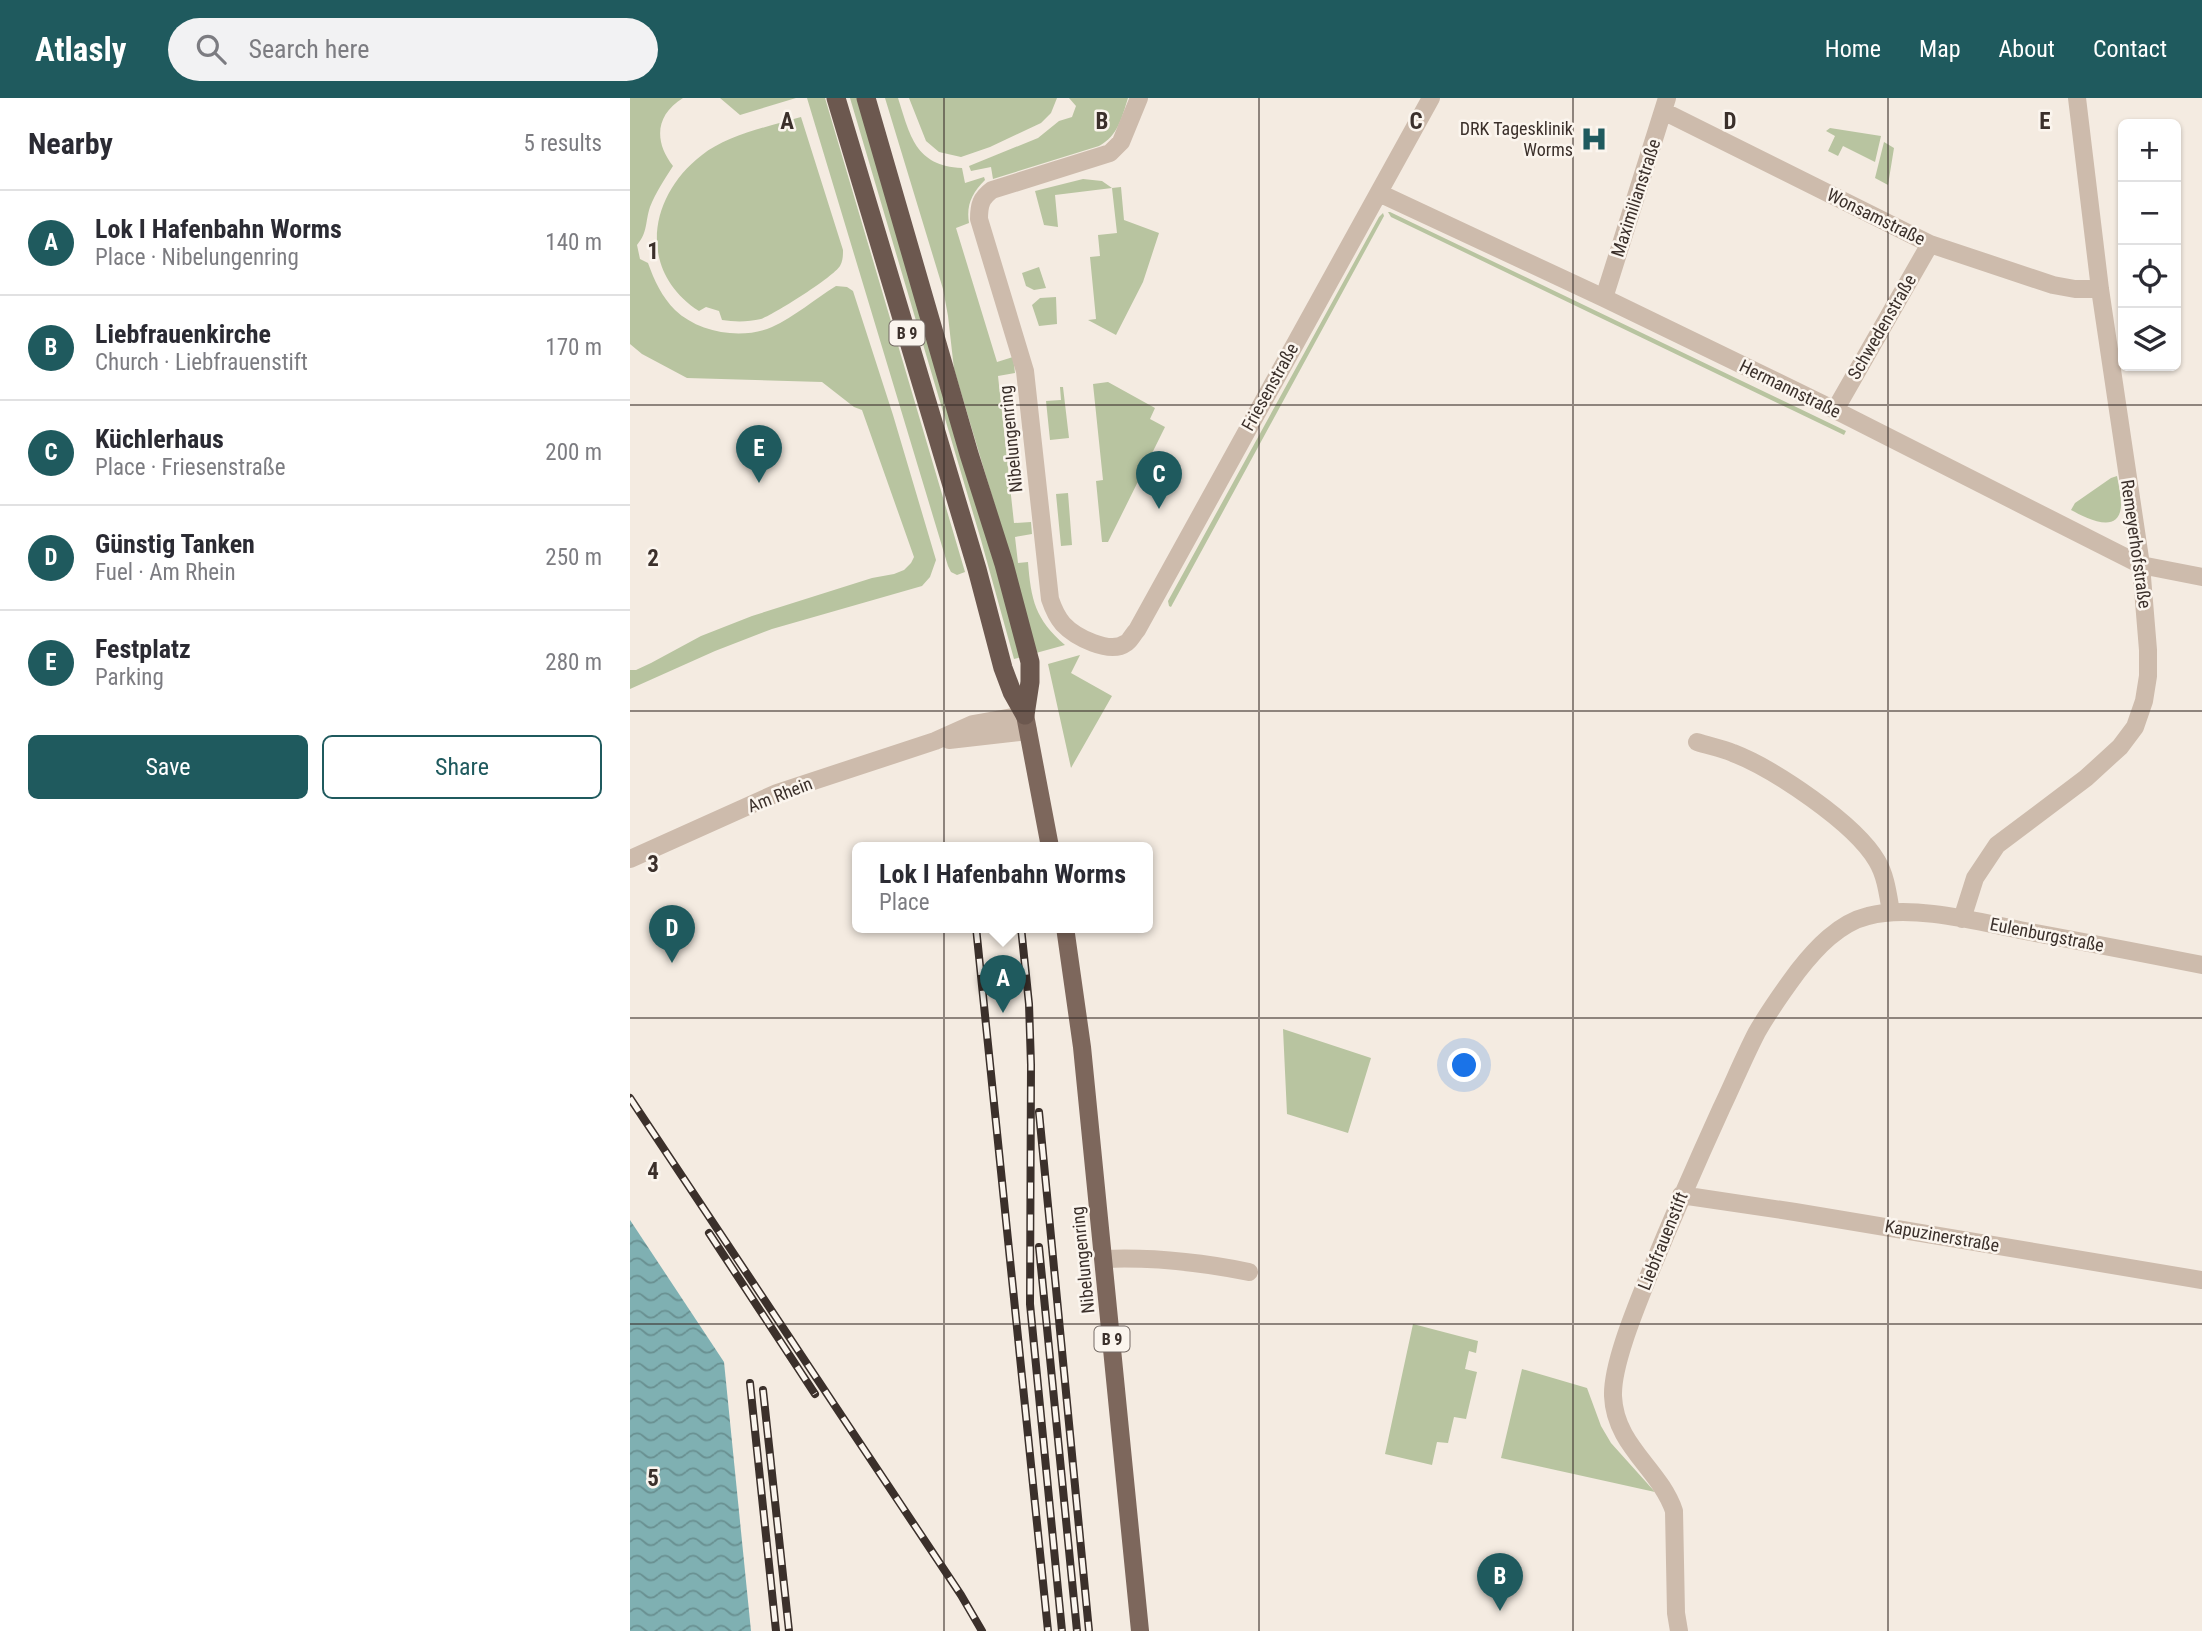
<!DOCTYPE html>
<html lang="en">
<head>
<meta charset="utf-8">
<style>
  body { margin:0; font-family:"Roboto Condensed",sans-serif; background:#f2f2f3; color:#2b2b33 }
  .controls { position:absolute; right:21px; top:21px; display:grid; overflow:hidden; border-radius:10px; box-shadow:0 2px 5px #0004 }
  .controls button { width:63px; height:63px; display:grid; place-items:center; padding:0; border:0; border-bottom:2px solid #e1e1e2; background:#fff; color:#2b2b33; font:35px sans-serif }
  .you { position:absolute; left:835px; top:968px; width:24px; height:24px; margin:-18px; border:5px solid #fff; border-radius:50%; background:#1a73e8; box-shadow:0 0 0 10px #1a73e833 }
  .badge { display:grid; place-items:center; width:46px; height:46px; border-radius:50%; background:#1f5a5e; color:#fff; font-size:23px; font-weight:700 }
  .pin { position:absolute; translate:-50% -58px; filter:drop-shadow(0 2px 4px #0008) }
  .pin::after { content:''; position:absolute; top:37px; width:24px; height:21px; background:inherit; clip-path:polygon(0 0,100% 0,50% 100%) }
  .popup { position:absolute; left:222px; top:744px; width:301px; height:91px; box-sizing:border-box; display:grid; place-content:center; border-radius:10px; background:#fff; filter:drop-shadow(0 2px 5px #0005); font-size:23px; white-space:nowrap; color:#7c7c81 }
  .popup b { font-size:26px; color:#2b2b33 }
  .popup::after { content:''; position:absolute; left:50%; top:100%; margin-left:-14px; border:14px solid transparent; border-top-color:#fff }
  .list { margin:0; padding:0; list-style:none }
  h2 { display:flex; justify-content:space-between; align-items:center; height:91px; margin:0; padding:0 28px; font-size:30px }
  h2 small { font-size:23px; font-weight:400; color:#7c7c81 }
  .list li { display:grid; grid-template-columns:46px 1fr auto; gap:21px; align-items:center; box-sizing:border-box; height:105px; padding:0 28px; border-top:2px solid #e1e1e2 }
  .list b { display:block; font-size:26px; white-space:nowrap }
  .list p { margin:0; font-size:23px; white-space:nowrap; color:#7c7c81 }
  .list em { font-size:23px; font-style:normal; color:#7c7c81 }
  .actions { display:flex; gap:14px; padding:21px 28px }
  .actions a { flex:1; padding:16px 0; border:2px solid #1f5a5e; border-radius:10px; text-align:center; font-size:24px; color:#1f5a5e }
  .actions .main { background:#1f5a5e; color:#fff }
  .icon { flex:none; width:38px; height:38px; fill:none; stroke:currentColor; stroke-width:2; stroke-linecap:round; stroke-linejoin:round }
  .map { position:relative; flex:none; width:1572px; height:1533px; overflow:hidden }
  header { display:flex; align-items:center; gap:42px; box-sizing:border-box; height:98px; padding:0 35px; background:#1f5a5e; color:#fff }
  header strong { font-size:33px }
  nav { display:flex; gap:38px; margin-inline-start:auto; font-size:24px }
  .search { width:490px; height:63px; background:#f2f2f3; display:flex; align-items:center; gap:18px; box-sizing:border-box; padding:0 24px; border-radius:38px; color:#7c7c81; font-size:26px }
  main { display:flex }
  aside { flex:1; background:#fff }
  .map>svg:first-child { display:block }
</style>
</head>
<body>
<header>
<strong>Atlasly</strong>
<div class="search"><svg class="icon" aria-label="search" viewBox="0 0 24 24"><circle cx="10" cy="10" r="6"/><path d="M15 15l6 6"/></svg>Search here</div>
<nav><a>Home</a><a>Map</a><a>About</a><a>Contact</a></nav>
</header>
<main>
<aside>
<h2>Nearby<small>5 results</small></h2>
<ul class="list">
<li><span class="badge">A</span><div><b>Lok I Hafenbahn Worms</b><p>Place · Nibelungenring</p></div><em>140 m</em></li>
<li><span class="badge">B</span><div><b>Liebfrauenkirche</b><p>Church · Liebfrauenstift</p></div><em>170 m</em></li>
<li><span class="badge">C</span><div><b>Küchlerhaus</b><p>Place · Friesenstraße</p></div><em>200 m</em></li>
<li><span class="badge">D</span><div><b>Günstig Tanken</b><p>Fuel · Am Rhein</p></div><em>250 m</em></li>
<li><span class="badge">E</span><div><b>Festplatz</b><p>Parking</p></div><em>280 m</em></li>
</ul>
<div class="actions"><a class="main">Save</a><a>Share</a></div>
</aside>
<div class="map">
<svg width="1572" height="1533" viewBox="0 0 1572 1533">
  <defs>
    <pattern id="water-waves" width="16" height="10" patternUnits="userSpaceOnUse" patternTransform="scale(1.75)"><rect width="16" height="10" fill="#7fb0b2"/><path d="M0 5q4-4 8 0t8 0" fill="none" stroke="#699091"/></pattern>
  </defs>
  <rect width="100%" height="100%" fill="#f4ebe1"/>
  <path fill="#b8c4a0" d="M0,0H53C25,17 24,44 43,68C34,82 26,94 20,109C15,124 18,134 7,147L10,161L18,165C24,182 32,199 45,212C69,235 112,242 142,229C164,219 185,201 206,188L217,189L223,193L263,317L306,462L300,479L292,488L142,531L85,553L0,591V572H6L21,565L71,538L122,518L242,480L264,476L274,472L281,465L284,459L232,312L224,309L192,284L57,280L12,256L0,246Z
    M90,0H166L110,17Z
    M177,0H195L335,474L327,477L321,474L318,468Z
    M220,0H228L392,559L384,561L351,442Z
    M255,0H268C280,37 285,68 332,70L335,85L354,79L355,82C342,95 336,107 339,125L326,130L367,264L383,259L385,275L368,278L384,425L401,424L402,436L385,439L388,465L398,464C401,502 405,521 435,547L406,555L373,435L324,271L318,218L313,191Z
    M279,0H427L421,15L411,25L360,49L331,59L309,54L296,43Z
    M439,0H498C492,19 488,38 469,48L363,81L361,69L341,73L339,68L408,40L429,23L442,19L446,8Z
    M171,19L213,152C213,157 213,163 210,168C203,179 145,216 131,221C118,224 105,224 92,222L89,213L76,209L69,213C8,174 17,99 72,57C97,37 140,28 171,19Z
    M1200,30L1251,38L1245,64L1213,48L1208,58L1198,53L1205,38L1196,33Z
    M1254,44L1264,50L1258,87L1245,80Z
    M453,81L472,83L482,90L491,89L494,122L529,135L513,184L486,237L458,222L466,221L460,159L470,158L468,137L487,135L482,90L425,97L428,129L414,127L405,93Z
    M758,114H760L1216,333L1214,337L761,119Z
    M753,115L754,118L541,509L539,508L538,503L749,119Z
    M409,169L416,190L404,192L396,188L392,175Z
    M426,199L427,226L409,228L402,207L410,200Z
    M478,284L525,310L520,321L535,329L478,444H472L466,383L473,382L463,286Z
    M430,289H433L439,340L420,342L416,303L431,302Z
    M1487,378C1489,388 1491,398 1491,407C1490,438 1456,420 1441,412L1445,405L1481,380Z
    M438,395L442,447L431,448L426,396Z
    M450,557L441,575L482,598L441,670L418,566Z
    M653,931L741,960L718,1035L657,1016Z
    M783,1226L848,1243L846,1255L839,1253L835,1271L847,1274L836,1321L824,1319L818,1345L807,1344L802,1367L755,1356Z
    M892,1271L957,1290L971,1328L981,1345L1025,1394L871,1360Z"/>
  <path fill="url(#water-waves)" d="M0,1122L94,1264L121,1533H0Z"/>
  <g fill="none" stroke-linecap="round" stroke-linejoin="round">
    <path stroke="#cdbbac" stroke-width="18" d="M509,0L491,44L480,55L362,92C351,100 349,107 349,121L395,273L420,501C423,510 427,519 433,526C445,539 480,557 496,545C500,543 503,536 507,532L801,0
      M1033,13L1300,146L1423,187L1445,191H1470
      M749,95L974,200L1205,312L1511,467L1572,479
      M974,200L1037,0
      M1205,312L1300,146
      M319,642L398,633
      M1067,644C1079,648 1091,650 1103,655C1144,671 1225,725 1247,763C1256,778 1258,797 1261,814
      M0,761L147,695L305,643L343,626L395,617
      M1332,821L1345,780L1367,747L1456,680L1490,649L1505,629L1514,603L1518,578V552L1511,467L1470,191L1447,0
      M1051,1097L1165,1114L1572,1182
      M474,1161C524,1159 570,1164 619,1174
      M1049,1533L1046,1515L1044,1413C1030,1371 985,1348 983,1298C982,1266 1007,1207 1019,1177C1042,1121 1066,1066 1091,1011C1103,986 1114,959 1127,934C1139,913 1154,892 1168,873C1186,850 1209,825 1238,818C1283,806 1349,824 1395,833C1454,844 1513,855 1572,867"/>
    <path stroke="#7d675c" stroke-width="18" d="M395,617L420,749
      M435,829L452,949L510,1533"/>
    <path stroke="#6c584f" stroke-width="19" d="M206,0L347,471L373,570L382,594L395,617
      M236,0L339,356L374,466L400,564V584L395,617"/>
    <defs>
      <path id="rail" d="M346,829L418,1533
        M391,829L399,906L401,967L400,1206L432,1533
        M0,1000L331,1497L352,1533
        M409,1014L459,1533
        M79,1135L185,1296
        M409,1149L447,1533
        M120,1285L146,1533
        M133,1292L159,1533"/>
    </defs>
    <use href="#rail" stroke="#3b302b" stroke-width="8"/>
    <use href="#rail" stroke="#fbf5ee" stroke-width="5" stroke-dasharray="16" stroke-linecap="butt"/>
  </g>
  <path fill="none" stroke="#3b302b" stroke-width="2" stroke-opacity="0.55" d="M314,0V1533M629,0V1533M943,0V1533M1258,0V1533M0,307H1572M0,613H1572M0,920H1572M0,1226H1572"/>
  <defs>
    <symbol id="hospital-bare" viewBox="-9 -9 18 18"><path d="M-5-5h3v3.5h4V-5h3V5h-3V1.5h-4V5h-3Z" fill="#1f5a5e" stroke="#fbf5ee" stroke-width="2.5" paint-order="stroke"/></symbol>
  </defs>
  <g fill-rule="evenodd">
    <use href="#hospital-bare" x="945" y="22" width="38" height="38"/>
  </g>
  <g text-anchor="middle" stroke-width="5" stroke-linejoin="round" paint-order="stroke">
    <g fill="#fbf5ee" stroke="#756b66" stroke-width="2">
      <rect x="259.5" y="222.5" width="35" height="25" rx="5"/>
      <rect x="464.5" y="1228.5" width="35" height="25" rx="5"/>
    </g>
    <g font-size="16" font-weight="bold" fill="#3b302b">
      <text x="277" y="241">B 9</text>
      <text x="482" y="1247">B 9</text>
    </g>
    <g font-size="18" fill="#3b302b" stroke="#fbf5ee" text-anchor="end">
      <text x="943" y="37">DRK Tagesklinik<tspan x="943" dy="21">Worms</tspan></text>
    </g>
    <g font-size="18" fill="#3b302b" stroke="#fbf5ee">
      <text transform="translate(1006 100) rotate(-72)" y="6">Maximilianstraße</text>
      <text transform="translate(1246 119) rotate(26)" y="6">Wonsamstraße</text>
      <text transform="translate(1252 229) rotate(-60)" y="6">Schwedenstraße</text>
      <text transform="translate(640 289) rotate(-61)" y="6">Friesenstraße</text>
      <text transform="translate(1160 291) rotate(26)" y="6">Hermannstraße</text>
      <text transform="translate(381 341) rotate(-96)" y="6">Nibelungenring</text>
      <text transform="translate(1506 446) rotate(82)" y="6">Remeyerhofstraße</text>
      <text transform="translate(150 697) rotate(-21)" y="6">Am Rhein</text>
      <text transform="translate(1417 837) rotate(11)" y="6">Eulenburgstraße</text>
      <text transform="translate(1312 1138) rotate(10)" y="6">Kapuzinerstraße</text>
      <text transform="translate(1033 1143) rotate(-68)" y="6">Liebfrauenstift</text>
      <text transform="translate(453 1162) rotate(-96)" y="6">Nibelungenring</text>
    </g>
  </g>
  <g font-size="23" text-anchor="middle" font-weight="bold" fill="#3b302b" stroke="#fbf5ee" stroke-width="5" stroke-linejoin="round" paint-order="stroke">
    <text x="157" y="31">A</text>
    <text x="472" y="31">B</text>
    <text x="786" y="31">C</text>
    <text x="1100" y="31">D</text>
    <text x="1415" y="31">E</text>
    <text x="23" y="161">1</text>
    <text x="23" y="468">2</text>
    <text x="23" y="774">3</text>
    <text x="23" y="1081">4</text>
    <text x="23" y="1388">5</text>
  </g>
</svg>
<div class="controls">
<button>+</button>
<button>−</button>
<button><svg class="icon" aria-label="locate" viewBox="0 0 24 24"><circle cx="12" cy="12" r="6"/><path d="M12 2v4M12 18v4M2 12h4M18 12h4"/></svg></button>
<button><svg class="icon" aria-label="layers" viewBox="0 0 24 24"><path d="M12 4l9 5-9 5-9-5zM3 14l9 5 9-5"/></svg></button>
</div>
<div class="you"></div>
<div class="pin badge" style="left:373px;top:915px">A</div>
<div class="popup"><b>Lok I Hafenbahn Worms</b>Place</div>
<div class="pin badge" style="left:870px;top:1513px">B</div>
<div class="pin badge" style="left:529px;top:411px">C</div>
<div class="pin badge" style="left:42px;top:865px">D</div>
<div class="pin badge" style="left:129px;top:385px">E</div>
</div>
</main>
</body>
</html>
